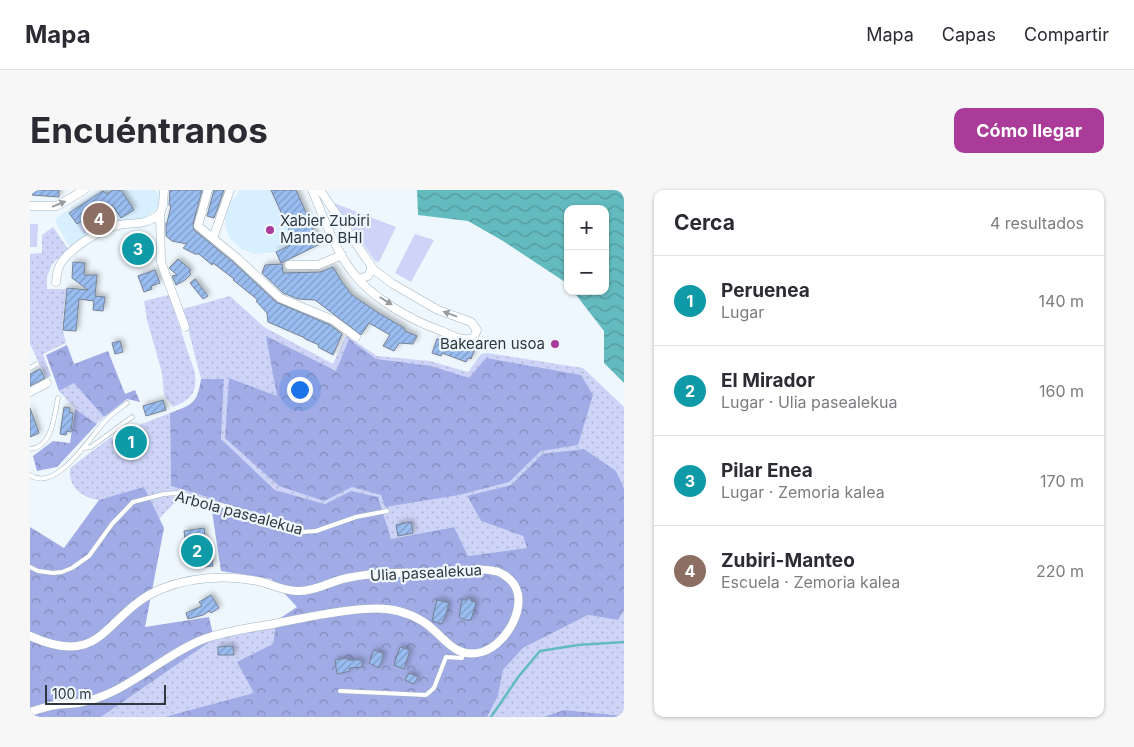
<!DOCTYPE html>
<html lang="es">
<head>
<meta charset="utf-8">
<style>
  body { margin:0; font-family:Inter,sans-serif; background:#f7f7f7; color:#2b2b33 }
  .controls { position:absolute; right:15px; top:15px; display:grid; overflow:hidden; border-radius:10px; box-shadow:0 1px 4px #0004 }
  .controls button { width:45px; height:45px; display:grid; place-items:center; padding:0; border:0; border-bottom:1px solid #e1e1e2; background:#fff; color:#2b2b33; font:25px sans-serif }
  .scale { position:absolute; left:15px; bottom:12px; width:121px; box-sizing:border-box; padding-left:5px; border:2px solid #30383e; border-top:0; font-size:14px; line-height:18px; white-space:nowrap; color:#30383e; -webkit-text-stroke:4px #eef7fd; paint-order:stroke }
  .you { position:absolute; left:269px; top:199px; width:18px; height:18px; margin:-12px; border:4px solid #fff; border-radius:50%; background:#1a73e8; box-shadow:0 0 0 8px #1a73e833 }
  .badge { display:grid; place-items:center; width:32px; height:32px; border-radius:50%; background:#aa3b99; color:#fff; font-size:16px; font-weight:700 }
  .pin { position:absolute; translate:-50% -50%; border:2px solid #fff; box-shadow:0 1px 5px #0006 }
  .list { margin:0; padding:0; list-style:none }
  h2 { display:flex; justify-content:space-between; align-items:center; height:65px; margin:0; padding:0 20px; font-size:21px }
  h2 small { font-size:16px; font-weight:400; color:#7c7c81 }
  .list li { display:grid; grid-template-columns:32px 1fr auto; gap:15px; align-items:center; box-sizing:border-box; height:90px; padding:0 20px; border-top:1px solid #e1e1e2 }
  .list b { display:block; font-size:19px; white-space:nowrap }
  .list p { margin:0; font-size:16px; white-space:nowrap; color:#7c7c81 }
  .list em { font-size:16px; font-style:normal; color:#7c7c81 }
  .map { position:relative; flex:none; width:594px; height:527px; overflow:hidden; border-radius:10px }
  header { display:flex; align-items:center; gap:30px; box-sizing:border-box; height:70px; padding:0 25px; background:#fff; border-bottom:1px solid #e1e1e2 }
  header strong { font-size:24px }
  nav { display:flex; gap:28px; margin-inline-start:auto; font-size:18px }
  .intro { display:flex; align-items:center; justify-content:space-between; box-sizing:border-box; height:120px; padding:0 30px }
  h1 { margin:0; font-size:35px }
  .button { padding:12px 22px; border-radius:10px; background:#aa3b99; color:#fff; font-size:18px; font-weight:700 }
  main { display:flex; gap:30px; padding:0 30px }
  aside { flex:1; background:#fff; border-radius:10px; box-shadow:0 1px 4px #0004 }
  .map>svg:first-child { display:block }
</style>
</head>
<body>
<header>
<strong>Mapa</strong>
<nav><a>Mapa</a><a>Capas</a><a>Compartir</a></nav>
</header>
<div class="intro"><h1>Encuéntranos</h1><a class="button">Cómo llegar</a></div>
<main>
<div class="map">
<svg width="594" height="527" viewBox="0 0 594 527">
  <defs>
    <pattern id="grass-dots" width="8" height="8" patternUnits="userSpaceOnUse" patternTransform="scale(1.25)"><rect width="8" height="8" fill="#cdd4f7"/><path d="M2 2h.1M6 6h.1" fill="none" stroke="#b0b7d5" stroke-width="1.8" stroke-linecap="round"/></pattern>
    <pattern id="forest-crowns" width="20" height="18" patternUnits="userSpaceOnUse" patternTransform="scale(1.25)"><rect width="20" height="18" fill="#a1abe5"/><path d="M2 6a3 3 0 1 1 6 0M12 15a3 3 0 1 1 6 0" fill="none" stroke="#848cbb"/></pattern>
    <pattern id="water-waves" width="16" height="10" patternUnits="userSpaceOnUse" patternTransform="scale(1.25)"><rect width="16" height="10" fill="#64bbbf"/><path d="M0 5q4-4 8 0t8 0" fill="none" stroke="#53999d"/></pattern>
    <pattern id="building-hatch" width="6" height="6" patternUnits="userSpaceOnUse" patternTransform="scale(1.25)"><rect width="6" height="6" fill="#9abdf1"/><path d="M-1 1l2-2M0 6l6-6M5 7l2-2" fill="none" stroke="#7e9bc5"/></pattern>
    <filter id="shadow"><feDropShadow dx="2.5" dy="-2.5" stdDeviation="2.5" flood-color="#0004"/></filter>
  </defs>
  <rect width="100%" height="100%" fill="#eef7fd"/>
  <path fill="#d8efff" d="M71,0H125L130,7L129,14L125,20L118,26L109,30L74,34L64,39L54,46L41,59L26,33V28Z
    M209,0H266L290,54L251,73L246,62L224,64L210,58L199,47L195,33L198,14L207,5Z"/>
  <path fill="url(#grass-dots)" d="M23,37L38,59L22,74L17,87V99H36L32,138L36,153L13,164L21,186L16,188L0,154V64L12,63V45Z
    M139,105L165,183C167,204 161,209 143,217L134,205L132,183L117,130L114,111Z
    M200,106L234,137L303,174L316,145L347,166L400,171L438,182L451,164L458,163L553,178L594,217V298L586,281L512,264L481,295L437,307L451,331L493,346L497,358L438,366L423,337L361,349L321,301L295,314L245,300L191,249L194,189H171L153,119Z
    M44,193L74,227L67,234L45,219L29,201Z
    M140,223L141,296L180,308L181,317L148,309L129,329L114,298C105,300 75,311 68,310C50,307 38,296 40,278L81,247L97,268L119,250L109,235Z
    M594,420V526L534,520L513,527H457L468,506L473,480L493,458L558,425L588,430Z
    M245,436L243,454L225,503L134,527H71L184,449Z"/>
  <path fill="url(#forest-crowns)" d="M236,146L306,181L319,149L346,169L401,176L439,188L456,168L551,185L563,205L548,255L511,261L479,292L429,305L355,317L351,305L322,297L294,311L249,296L195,248L199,188L247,206Z
    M37,155L44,174L78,161L95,204L105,200L110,212L97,209L74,227L44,193L29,201L16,165Z
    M171,189H194L191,249L245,300L295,314L321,301L348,307L361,349L424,337L438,366L497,358L493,346L451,331L437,306L481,295L512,264L554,259L586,281L594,298V420L588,430L558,425L493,458L473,480L468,506L457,527H134L224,503L207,472L243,454L246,431L267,417L241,389L191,381L180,308L141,296L140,223C163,214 167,214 171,189Z
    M45,219L67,234L27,277L7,281L3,266L23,251L40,253Z
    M114,297L134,338L115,437L179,427L184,449L71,527H0V337L34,358L69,310Z
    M534,520L594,526V527H513Z"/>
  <path fill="#cdd4f7" d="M304,13L366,37L349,72L345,71Z
    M73,17L80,27L54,44L47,34Z
    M0,34H8L7,57H0Z
    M385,44L404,50L381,92L365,83Z"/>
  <path fill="url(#water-waves)" d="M387,0H594V193L574,173V141L543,101H575V19H538V94L473,51L438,31L388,25Z"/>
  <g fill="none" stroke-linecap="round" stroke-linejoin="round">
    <path stroke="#64bbbf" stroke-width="2.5" d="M461,527L489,486L510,461L548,455L594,452"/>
  </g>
  <path fill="url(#building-hatch)" stroke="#768294" filter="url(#shadow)" d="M2,0H29V7L2,5Z
    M83,0H91L104,20L91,28L82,15L78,18L76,15L47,34L39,23L73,1L77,4Z
    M140,0H172L163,34L164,40L203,72L246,112L300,135L312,144L303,165L288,157L289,155L275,149V148L238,132L237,123L226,111L228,110L203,90L204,89L183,73L182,75L169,64H165L153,58L157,54L142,51L136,46V33H137L141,16L139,15Z
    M184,0H194L184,28L177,26Z
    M241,0H266L290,54L251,73L246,62L265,53Z
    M105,50L106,52L109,51L110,54L114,52L119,65L104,71L97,53Z
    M148,69L161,80L159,82L161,84L155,90L146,95L142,86L147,85L139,78Z
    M43,72L55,73L54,85H67L65,106L75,107L73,121L63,120L64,111L49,109L46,141L33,140L37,98L58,100L42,88Z
    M252,74L253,83L290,82L303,77L312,92L322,105L347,122L374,138L375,141L387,146L383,154L369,153L364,161L353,156L360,145L339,133L331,145L285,110L268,109L253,103L232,83L235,75Z
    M125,80L130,93L121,96L122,99L114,102L108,86Z
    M165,89L178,106L173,109L160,93Z
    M407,149L444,161L441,169L438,168L436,172L412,163L411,166L402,163Z
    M90,151L93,162L85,164L82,153Z
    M10,179L15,188L0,196V184Z
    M133,210L136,220L116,226L113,216Z
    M34,217L40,218L39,222L43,223L41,242L37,241L36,245L30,244Z
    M0,218L9,243L0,247Z
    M107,241L113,249L104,256L101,263L96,266L89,256Z
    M381,332L383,343L368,346L366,335Z
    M174,338L179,369L182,368L183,376L174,377L173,370L158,372L154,341Z
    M181,405L189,418L181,423L179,421L173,425L158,429L156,423L172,416L169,412Z
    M440,407L441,411L446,412L441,430H435L429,427L432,410H436Z
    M407,410L419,413L414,430H413L412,434L402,431Z
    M203,456L204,465H188V457Z
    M370,457L380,460L374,479L364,475Z
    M344,460L354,464L349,478L339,473Z
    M318,468V470H332V477L319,478L320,481L307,484L305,470Z
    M379,483L388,487L384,494L375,490Z"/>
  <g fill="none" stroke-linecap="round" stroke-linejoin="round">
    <defs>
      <path id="lane" d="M0,178L7,174
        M54,258L61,257L102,227
        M0,259C23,257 24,225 28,208
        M0,285C27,304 62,243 78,228C84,222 91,218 97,213
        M0,377L8,381L23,383L32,382L42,378L59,366L82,334L103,312L134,304L147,303L163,307L247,331L272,342L286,341L326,327L357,321
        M310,501L396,505L404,498L416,467L432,468L433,462"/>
      <path id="street" d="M134,0L133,15L130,24L131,72L155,137
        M178,0L168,36L207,68L250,108L303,130L326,147
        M282,0C293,26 305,60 323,83C342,108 382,131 412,141C421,145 435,153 444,147L447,140L441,132L408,120L363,94L344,80L290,0
        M0,16H27L54,0
        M183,48L200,0
        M259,75H288L312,65
        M328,89L338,86L342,77
        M26,92C27,87 27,81 29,77C36,60 72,38 89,35C107,32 114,36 130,24
        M0,202L17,193
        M0,446C75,480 74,423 131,399C162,387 196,385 228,391C242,394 255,402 270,401C287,401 301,391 317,388C351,381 387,383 421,382C434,382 451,377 464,381C468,381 471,383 474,385C506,404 479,454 452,462C422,470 413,443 392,431C375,420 354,417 334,419C304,421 273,428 243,434C220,438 195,441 174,449C141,462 116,485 84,501C74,506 59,511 48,513C41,514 33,514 26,515C18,516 9,519 0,522"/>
    </defs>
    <use href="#lane" stroke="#a0b4c2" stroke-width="5"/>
    <use href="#street" stroke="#a0b4c2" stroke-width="9"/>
    <use href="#lane" stroke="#fff" stroke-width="4"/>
    <use href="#street" stroke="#fff" stroke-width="8"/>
  </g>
  <defs><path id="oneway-solid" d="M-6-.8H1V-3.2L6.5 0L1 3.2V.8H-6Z" transform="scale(1.25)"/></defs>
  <g fill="#989c9e">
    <use href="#oneway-solid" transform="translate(29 14) rotate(-22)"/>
    <use href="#oneway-solid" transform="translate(356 111) rotate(32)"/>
    <use href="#oneway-solid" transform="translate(420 124) rotate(-160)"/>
  </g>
  <g fill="#aa3b99" stroke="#eef7fd" stroke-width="2">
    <circle cx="240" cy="40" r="5"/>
    <circle cx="525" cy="154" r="5"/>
  </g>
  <g text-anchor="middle" stroke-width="4.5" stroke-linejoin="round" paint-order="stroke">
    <g font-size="15" fill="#30383e" stroke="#eef7fd" text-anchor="start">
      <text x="250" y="36">Xabier Zubiri<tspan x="250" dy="17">Manteo BHI</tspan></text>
      <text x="515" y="159" text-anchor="end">Bakearen usoa</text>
    </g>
    <g font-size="15" fill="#30383e" stroke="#eef7fd">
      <text transform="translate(209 323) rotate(15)" y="5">Arbola pasealekua</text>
      <text transform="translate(396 383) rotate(-3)" y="5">Ulia pasealekua</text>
    </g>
  </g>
</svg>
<div class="controls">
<button>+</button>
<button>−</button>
</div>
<div class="scale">100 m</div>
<div class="you"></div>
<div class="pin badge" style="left:101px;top:252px;background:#0f9aa8">1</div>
<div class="pin badge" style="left:167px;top:361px;background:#0f9aa8">2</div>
<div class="pin badge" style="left:108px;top:59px;background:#0f9aa8">3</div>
<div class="pin badge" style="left:69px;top:29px;background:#8d6e63">4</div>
</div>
<aside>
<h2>Cerca<small>4 resultados</small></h2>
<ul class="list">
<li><span class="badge" style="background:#0f9aa8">1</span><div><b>Peruenea</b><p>Lugar</p></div><em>140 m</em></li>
<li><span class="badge" style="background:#0f9aa8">2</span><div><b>El Mirador</b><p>Lugar · Ulia pasealekua</p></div><em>160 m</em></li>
<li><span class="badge" style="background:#0f9aa8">3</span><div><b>Pilar Enea</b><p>Lugar · Zemoria kalea</p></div><em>170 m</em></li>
<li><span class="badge" style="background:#8d6e63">4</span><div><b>Zubiri-Manteo</b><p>Escuela · Zemoria kalea</p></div><em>220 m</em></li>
</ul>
</aside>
</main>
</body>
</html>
